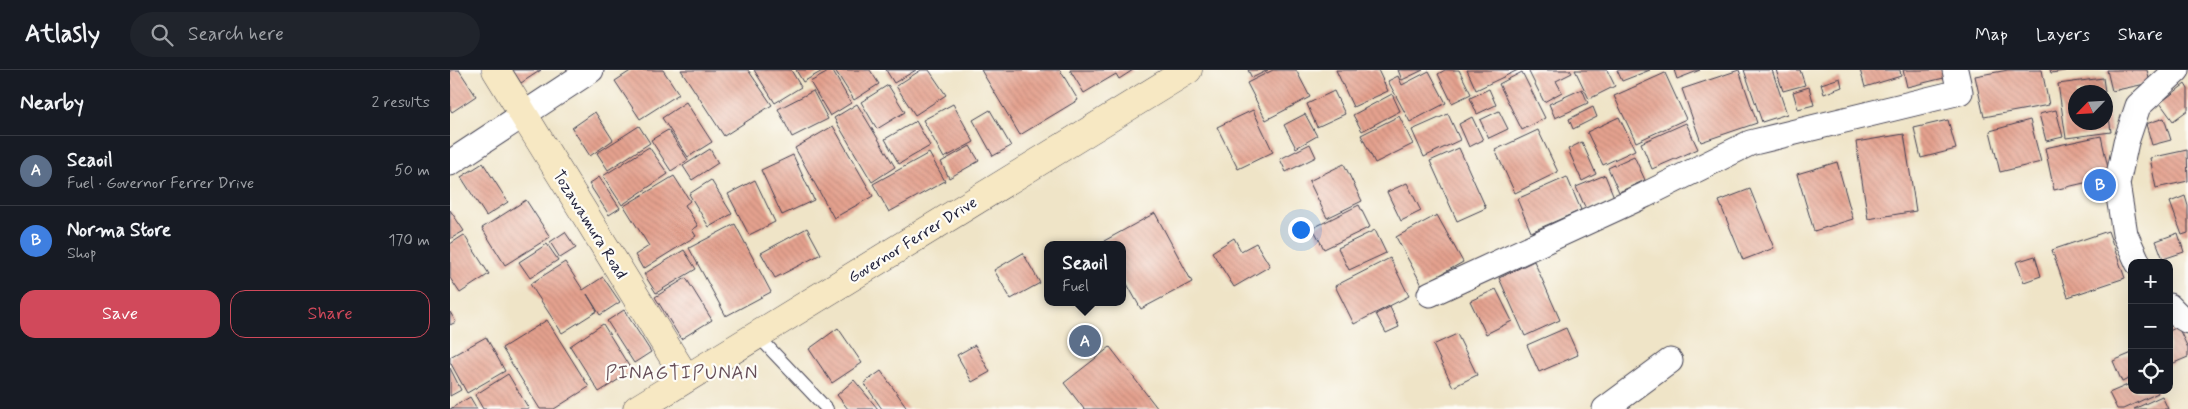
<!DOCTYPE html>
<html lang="en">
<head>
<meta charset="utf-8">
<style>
  body { margin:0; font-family:Mynerve,sans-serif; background:#20242c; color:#f1f3f6 }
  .controls { position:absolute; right:15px; bottom:15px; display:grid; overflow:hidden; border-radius:10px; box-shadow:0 5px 20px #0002 }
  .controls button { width:45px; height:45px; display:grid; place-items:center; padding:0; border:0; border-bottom:1px solid #363941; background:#171b24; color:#f1f3f6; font:25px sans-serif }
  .compass { position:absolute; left:1618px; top:15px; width:45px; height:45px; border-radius:50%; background:#171b24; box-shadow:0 5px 20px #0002; rotate:245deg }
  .you { position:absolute; left:850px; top:159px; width:18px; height:18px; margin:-12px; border:4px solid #fff; border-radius:50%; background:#1a73e8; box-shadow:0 0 0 8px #1a73e833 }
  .badge { display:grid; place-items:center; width:32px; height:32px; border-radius:50%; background:#d1495b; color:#fff; font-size:16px; font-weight:700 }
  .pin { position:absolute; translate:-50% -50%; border:2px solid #fff; box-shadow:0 1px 5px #0006 }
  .popup { position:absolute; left:594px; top:171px; width:82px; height:65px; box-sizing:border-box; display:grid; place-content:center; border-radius:10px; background:#171b24; filter:drop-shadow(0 1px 4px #0005); font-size:16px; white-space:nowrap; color:#9ea1a6 }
  .popup b { font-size:19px; color:#f1f3f6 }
  .popup::after { content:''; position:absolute; left:50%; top:100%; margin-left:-10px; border:10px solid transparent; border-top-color:#171b24 }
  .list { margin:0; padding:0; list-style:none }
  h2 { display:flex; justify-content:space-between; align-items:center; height:65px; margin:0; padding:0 20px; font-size:21px }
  h2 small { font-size:16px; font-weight:400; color:#9ea1a6 }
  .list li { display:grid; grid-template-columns:32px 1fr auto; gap:15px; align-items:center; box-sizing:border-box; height:70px; padding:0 20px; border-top:1px solid #363941 }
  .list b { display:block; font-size:19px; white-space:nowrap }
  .list p { margin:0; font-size:16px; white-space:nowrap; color:#9ea1a6 }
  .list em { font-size:16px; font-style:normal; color:#9ea1a6 }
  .actions { display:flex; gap:10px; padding:15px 20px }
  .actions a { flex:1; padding:11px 0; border:1px solid #d1495b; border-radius:15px; text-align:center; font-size:18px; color:#d1495b }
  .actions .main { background:#d1495b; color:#fff }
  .icon { flex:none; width:28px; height:28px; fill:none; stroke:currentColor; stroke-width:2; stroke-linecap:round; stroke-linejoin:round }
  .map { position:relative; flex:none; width:1738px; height:339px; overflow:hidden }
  header { display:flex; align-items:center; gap:30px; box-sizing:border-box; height:70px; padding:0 25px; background:#171b24; border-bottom:1px solid #363941 }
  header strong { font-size:24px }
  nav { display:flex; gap:28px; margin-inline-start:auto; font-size:18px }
  .search { width:350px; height:45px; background:#20242c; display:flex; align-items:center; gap:12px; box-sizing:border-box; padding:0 18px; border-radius:28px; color:#9ea1a6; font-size:19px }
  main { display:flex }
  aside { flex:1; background:#171b24 }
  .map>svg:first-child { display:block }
</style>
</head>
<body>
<header>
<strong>Atlasly</strong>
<div class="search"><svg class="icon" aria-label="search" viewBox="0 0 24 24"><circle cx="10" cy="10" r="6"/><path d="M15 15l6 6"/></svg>Search here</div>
<nav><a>Map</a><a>Layers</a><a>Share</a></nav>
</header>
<main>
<aside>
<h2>Nearby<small>2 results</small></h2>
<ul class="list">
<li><span class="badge" style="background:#5c6f8a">A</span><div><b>Seaoil</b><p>Fuel · Governor Ferrer Drive</p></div><em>50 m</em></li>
<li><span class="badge" style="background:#3f7fe0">B</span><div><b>Norma Store</b><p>Shop</p></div><em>170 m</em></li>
</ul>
<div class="actions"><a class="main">Save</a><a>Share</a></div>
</aside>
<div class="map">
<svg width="1738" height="339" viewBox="0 0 1738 339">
  <defs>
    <pattern id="building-back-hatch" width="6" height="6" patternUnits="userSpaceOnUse" patternTransform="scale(1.25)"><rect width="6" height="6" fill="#e4a18e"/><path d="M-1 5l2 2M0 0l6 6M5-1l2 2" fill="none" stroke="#c38a7b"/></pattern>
  </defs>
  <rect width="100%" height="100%" fill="#fdfcf7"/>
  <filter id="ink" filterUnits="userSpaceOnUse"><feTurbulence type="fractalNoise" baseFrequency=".02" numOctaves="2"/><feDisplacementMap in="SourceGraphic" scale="10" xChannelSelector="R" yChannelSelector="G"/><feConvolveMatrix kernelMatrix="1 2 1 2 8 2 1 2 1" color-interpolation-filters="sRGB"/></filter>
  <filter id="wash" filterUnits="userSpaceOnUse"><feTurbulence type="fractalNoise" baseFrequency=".0096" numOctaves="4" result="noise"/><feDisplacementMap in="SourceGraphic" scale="20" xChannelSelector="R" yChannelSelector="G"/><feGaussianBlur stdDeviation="1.12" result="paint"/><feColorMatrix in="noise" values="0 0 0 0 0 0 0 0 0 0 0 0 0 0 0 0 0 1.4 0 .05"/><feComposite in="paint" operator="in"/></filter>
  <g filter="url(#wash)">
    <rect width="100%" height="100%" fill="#efe4c7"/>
    <g id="blocks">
      <path fill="url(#building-back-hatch)" d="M0,0H9L26,26L2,42L0,39Z
        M63,0H91L71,13Z
        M182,0H213L229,24L190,49L165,11Z
        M231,0H298L322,35L274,66Z
        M304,0H341L351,17L325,33Z
        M346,0H374L353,12Z
        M382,0L401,33L380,46L360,12Z
        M385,0H420L429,14L404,30Z
        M436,0H466L444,13Z
        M471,0H479L496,25L465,45L446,16Z
        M531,0H610L628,30L570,65Z
        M620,0H683L669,9L666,4L634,23Z
        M798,0H818L802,8Z
        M823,0H846L860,27L816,50L797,13Z
        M886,0H928L938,21L903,37Z
        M948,0H973L952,10Z
        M995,0H1009L1021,24L1002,33L988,4Z
        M1017,0H1068L1026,20Z
        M1083,0H1120L1122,3L1106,11L1112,22L1094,32L1079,2Z
        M1125,0H1157L1165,16L1139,29Z
        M1167,0H1200L1172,11Z
        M1224,0H1250L1227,9Z
        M1289,0L1307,53L1251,72L1232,19Z
        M1294,0H1322L1337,44L1312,52Z
        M1326,0H1350L1355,15L1333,21Z
        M1410,0H1450L1451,6L1415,17Z
        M1453,0H1500L1502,6L1457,17Z
        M1558,0H1592L1599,35L1534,47L1525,6Z
        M1600,0H1615V1L1601,3Z
        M1657,0H1697L1700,13L1662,21Z
        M979,1L996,33L960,52L938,11L948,6L952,15Z
        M1072,2L1095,48L1072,60L1049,14Z
        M1215,3L1236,49L1186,72L1164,26Z
        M1390,8L1392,17L1374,24L1371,14Z
        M1653,8L1655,22H1626V52H1656L1657,32L1661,62L1616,68L1608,14Z
        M1735,14L1738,19V40L1723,51L1710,33Z
        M438,15L455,42L427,59L411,32Z
        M1359,17L1364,35L1348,39L1343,22Z
        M1039,19L1046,35L1027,44L1020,28Z
        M1132,19L1138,33L1105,48L1099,34Z
        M363,21L378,49L342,67L328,39Z
        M884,21L895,44L867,57L857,34Z
        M942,24L950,41L912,61L903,45Z
        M236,32L262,72L238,87L212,48Z
        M407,34L445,97L422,112L384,48Z
        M503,34L524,72L494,88L473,50Z
        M1143,37L1147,47L1123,59L1119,49Z
        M540,40L561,76L543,86L523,50Z
        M803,40L823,82L788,99L767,57Z
        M1606,40L1613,67L1596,71L1589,44Z
        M1049,41L1058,59L1039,68L1030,50Z
        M145,42L163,70L140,86L122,58Z
        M855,44L867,66L846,78L834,55Z
        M998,44L1010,70L974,87L962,60Z
        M949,46L963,74L925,93L911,65Z
        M1022,47L1033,70L1019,77L1009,54Z
        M1169,47L1185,80L1153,95L1137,62Z
        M1714,48L1721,70L1702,75L1696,54Z
        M1498,50L1506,79L1471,88L1464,58Z
        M1580,50L1591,92L1550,102L1540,61Z
        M466,51L480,76L449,94L435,69Z
        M1236,53L1248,79L1202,99L1191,73Z
        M189,56L200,73L158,100L147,83Z
        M383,56L423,126L384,148L345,78Z
        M218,60L238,90L221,101L201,70Z
        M1088,60L1108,102L1065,123L1045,80Z
        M1454,64L1466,141L1418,149L1406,72Z
        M1651,66L1660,107L1604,120L1595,78Z
        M1132,72L1146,104L1132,111L1118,79Z
        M860,74L866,87L836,102L830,89Z
        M520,76L529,91L499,108L491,92Z
        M199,77L218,104L172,135L153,106Z
        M1009,78L1036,138L1007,151L980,91Z
        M260,79L268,93L242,110L233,96Z
        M1737,80L1738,111L1706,118L1700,88Z
        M479,83L495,111L439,142L423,114Z
        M343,85L364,130L332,145L311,100Z
        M1184,86L1195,110L1169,122L1158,98Z
        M1387,92L1403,149L1364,161L1347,104Z
        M33,93L58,132L36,146L11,107Z
        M894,94L912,131L877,148L859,111Z
        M1155,105L1164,127L1136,139L1126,117Z
        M224,106L240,131L235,135L248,156L242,160L246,166L193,199L185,185L199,176L174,136Z
        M149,107L170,138L159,145L139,114Z
        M1117,107L1131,140L1081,162L1067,129Z
        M261,110L282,144L259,157L239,124Z
        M305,110L325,152L299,165L278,124Z
        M957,113L971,141L951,151L937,122Z
        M1300,119L1324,178L1293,190L1269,131Z
        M1735,126L1738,136V163L1732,165L1720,132Z
        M76,130L100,167L55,195L32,158Z
        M909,135L920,157L874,179L863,158Z
        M0,140L14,161L0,169Z
        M705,143L742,212L691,239L672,205V175H656L654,171Z
        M987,145L1013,192L972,215L946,167Z
        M285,154L321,222L276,246L239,178Z
        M357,158L371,184L325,208L311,183Z
        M925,160L936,183L899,200L888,178Z
        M1658,161L1675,208L1618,227L1602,180Z
        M115,162L126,178L110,188L100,172Z
        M1728,163L1734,182L1713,189L1706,171Z
        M14,165L39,204L10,223L0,208V174Z
        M784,168L791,181L806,173L820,196L784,217L762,182Z
        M97,174L108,190L80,208L69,192Z
        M234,180L246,199L206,223L194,204Z
        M573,183L590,213L561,229L544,200Z
        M1585,186L1591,206L1574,212L1566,192Z
        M940,188L959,226L904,254L885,216Z
        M1084,191L1110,250L1075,266L1049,208Z
        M115,192L133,220L153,207L170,232L150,245L137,224L147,241L112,263L80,214Z
        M236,208L262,250L231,269L205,227Z
        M1046,219L1062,251L1036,264L1020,231Z
        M940,237L949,257L936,263L926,244Z
        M174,240L201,282L184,293L157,251Z
        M0,242L6,252L0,255Z
        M97,250L139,317L104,339H90L52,278Z
        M153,254L182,301L149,322L120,276Z
        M1728,257L1738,278V287L1719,295V261Z
        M388,258L412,293L382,313L359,279Z
        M1116,258L1128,285L1089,302L1077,275Z
        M1007,264L1027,305L1003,317L983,275Z
        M36,267L55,301L17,323L0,292V287Z
        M525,275L540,302L522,312L507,285Z
        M660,277L708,339H634L614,313Z
        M1682,283V307L1672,312L1663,291Z
        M0,298L11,320L0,326Z
        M431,301L458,339H432L414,313Z
        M58,304L79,339H33L25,325Z
        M404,310L428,339H398L387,325Z
        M1682,313V320H1707L1708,323L1673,339H1667L1659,323Z
        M1712,326L1718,339H1684Z
        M20,327L27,339H0Z"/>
    </g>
  </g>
  <g filter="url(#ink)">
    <use href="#blocks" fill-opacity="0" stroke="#413f50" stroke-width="1"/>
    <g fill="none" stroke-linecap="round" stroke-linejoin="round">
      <defs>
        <path id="lane" d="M307,265L377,339"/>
        <path id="street" d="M0,93L141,0
          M1688,193L1675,164L1667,114L1676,72L1688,36L1727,0
          M980,224L1195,125L1300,73L1510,22L1505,0
          M1719,236L1728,245L1738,251
          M1155,339L1220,291"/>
        <path id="secondary" d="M46,0L236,308
          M187,339L738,0"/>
      </defs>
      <use href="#lane" stroke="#413f50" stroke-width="14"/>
      <use href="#street" stroke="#413f50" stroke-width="27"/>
      <use href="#secondary" stroke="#413f50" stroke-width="29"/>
      <use href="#lane" stroke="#fff" stroke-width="12"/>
      <use href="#street" stroke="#fff" stroke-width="25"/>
      <use href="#secondary" stroke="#f7e8c3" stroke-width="28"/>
    </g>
  </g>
  <g text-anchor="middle" stroke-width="4.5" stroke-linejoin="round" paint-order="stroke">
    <g font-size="16" fill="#22223b" stroke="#fdfcf7">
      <text transform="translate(141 154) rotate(58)" y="6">Tozawamura Road</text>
      <text transform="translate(462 169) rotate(-32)" y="6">Governor Ferrer Drive</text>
    </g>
    <g font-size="19" letter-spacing="1" fill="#664e58" stroke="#fdfcf7">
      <text x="232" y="309">PINAGTIPUNAN</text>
    </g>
  </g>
</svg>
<div class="controls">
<button>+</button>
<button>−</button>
<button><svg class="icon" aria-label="locate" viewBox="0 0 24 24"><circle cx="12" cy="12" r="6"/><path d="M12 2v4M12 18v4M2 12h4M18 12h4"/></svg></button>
</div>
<svg class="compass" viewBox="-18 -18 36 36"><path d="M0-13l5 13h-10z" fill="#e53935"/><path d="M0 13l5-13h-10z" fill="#9ea1a6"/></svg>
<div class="you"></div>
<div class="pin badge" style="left:635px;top:271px;background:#5c6f8a">A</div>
<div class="popup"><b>Seaoil</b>Fuel</div>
<div class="pin badge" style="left:1650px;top:115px;background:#3f7fe0">B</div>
</div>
</main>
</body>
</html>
